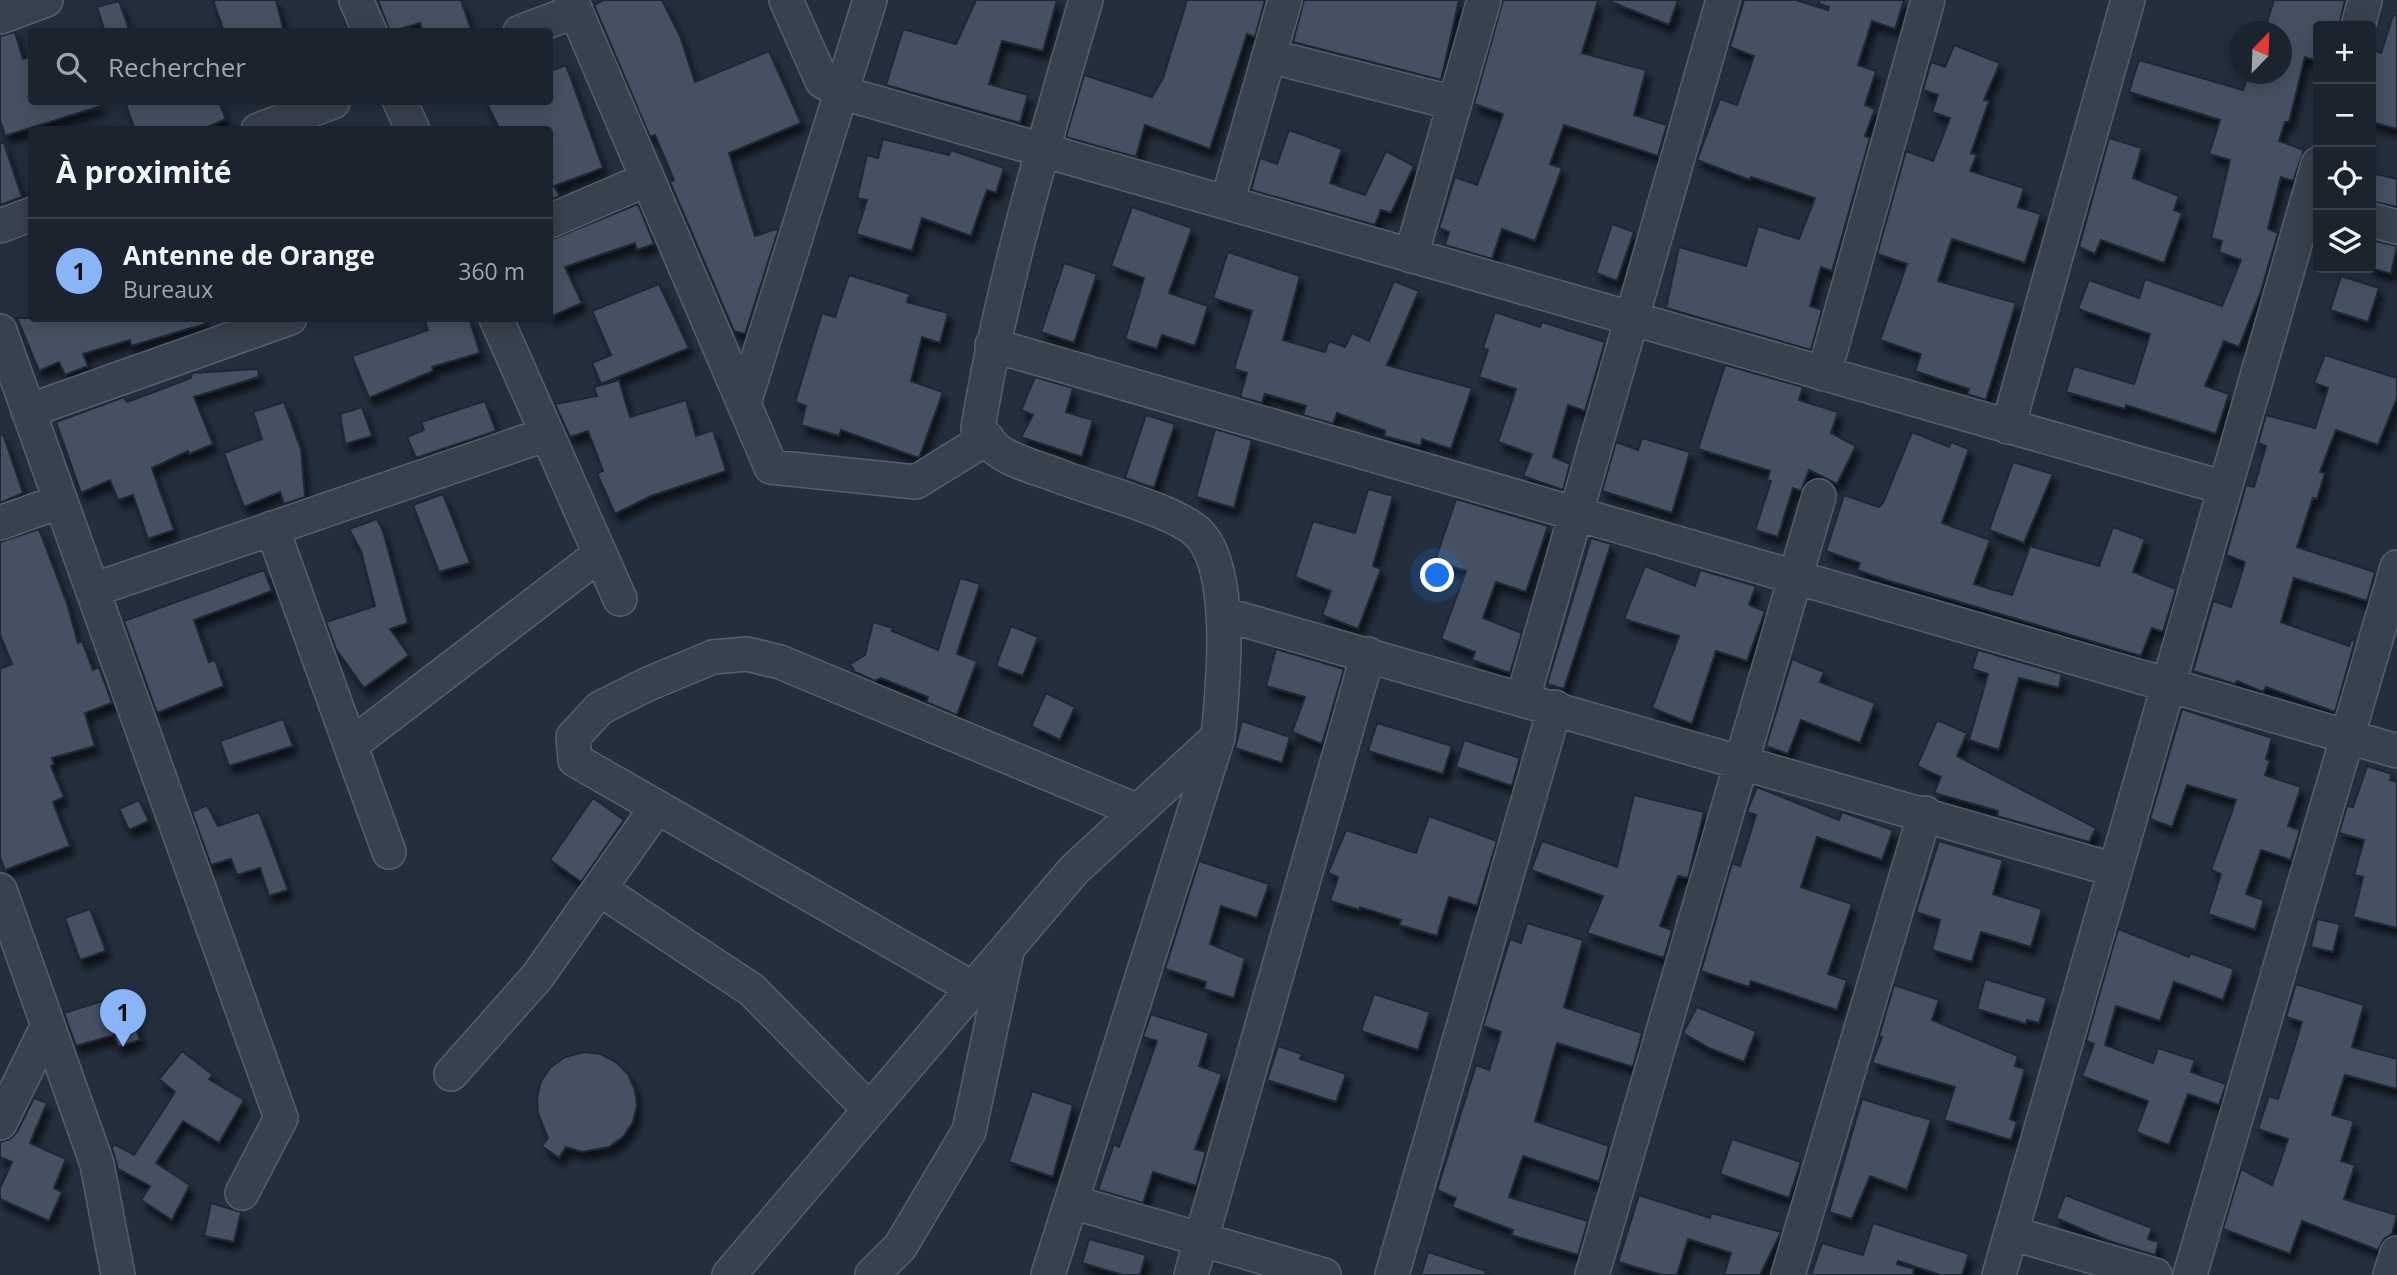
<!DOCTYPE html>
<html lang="fr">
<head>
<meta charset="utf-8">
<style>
  body { margin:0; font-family:"Open Sans",sans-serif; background:#282f3a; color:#f1f3f6 }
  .controls { position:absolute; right:21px; top:21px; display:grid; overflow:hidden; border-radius:7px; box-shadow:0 4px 18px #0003 }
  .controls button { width:63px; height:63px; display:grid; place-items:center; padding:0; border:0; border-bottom:2px solid #39404a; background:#1b232e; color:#f1f3f6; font:35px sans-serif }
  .compass { position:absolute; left:2229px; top:21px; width:63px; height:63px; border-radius:50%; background:#1b232e; box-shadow:0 4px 18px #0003; rotate:23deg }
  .you { position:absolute; left:1438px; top:576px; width:24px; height:24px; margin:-18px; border:5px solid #fff; border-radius:50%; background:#1a73e8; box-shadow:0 0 0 10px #1a73e833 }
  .badge { display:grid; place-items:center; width:46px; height:46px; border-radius:50%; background:#8ab4f8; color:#111; font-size:23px; font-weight:700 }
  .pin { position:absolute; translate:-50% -58px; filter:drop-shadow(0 2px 4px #0008) }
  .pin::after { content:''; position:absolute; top:37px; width:24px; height:21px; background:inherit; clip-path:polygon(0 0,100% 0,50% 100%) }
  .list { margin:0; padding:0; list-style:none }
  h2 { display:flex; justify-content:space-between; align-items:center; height:91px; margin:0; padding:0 28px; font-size:30px }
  h2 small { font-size:23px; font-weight:400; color:#a0a4aa }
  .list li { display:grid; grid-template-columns:46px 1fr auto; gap:21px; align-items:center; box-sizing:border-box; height:105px; padding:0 28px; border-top:2px solid #39404a }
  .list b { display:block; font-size:26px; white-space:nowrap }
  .list p { margin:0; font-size:23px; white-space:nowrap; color:#a0a4aa }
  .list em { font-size:23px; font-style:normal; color:#a0a4aa }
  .icon { flex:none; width:38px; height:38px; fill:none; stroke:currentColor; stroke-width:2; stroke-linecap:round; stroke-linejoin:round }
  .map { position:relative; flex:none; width:2397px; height:1275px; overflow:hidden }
  .search { position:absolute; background:#1b232e; box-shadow:0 4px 18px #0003; left:28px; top:28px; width:525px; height:77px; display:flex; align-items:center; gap:18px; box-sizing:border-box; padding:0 24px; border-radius:7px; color:#a0a4aa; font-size:26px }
  .panel { position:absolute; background:#1b232e; box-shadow:0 4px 18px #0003; left:28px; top:126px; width:525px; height:196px; border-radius:7px }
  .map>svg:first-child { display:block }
</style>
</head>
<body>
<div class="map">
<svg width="2397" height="1275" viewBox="0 0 2397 1275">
  <defs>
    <filter id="shadow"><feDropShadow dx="4.5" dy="8" stdDeviation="3.5" flood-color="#0009"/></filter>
  </defs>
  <rect width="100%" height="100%" fill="#242f3e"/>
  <path fill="#455162" stroke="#1f2835" stroke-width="2" filter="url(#shadow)" d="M213,0H276L284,32H224Z
    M378,0H461L472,32H423L420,23L390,32Z
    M604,0H662L680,36L695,82L769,51L801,123L729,153L755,236L779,228L745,334L734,331L670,182L674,180L655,135L650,137L594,5Z
    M976,0H1057L1043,51L1002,41L989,84L1028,95L1020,123L886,85L903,29L956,44Z
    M1187,0H1265L1255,37L1247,34L1210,149L1145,125L1136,157L1066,137L1084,75L1152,97L1163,78Z
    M1304,0H1459L1441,80L1293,42Z
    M1503,0H1598L1582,53L1646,70L1634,115L1667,125L1658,156L1564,125L1550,164L1562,168L1535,241L1502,229L1492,259L1445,245L1449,232L1439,228L1455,177L1477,185L1503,114L1474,104Z
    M1606,0H1678L1669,25Z
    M1744,0H1796L1828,10L1829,7L1819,4V0H1904L1895,29L1872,21L1858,65L1876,71L1865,105L1875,109L1865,136L1870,138L1835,261L1832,271L1821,267L1810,306L1822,310L1811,350L1666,308L1679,247L1746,266L1758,226L1799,239L1815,198L1751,177L1750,180L1697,160L1720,99L1737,105L1754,56L1730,47Z
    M2274,0H2345L2339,26H2318V47L2314,60L2305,57L2289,122H2285L2279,141L2304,150L2293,181L2281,177L2268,229L2278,233L2261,291L2239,347L2224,341L2205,386L2229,394L2216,434L2126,405L2125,409L2066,392L2074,366L2134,384L2150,334L2078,309L2089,280L2139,298L2145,279L2222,306L2241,260L2219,252L2222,241L2211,238L2230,160L2209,154L2220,120L2129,92L2139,60L2243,90L2248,74H2281V32H2264Z
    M119,1L130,32H105L97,7Z
    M2393,15L2397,16V129L2371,122V49L2381,53Z
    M15,32L23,59L32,56V102H100L101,106L5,136L0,120V36Z
    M1954,45L2000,63L1984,100L1989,101L1971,153L1977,155L1970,171L2024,188L2018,207L2041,214L2025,263L1952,239L1938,281L2016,303L1986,400L1967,394L1969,389L1915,371L1921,354L1880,340L1907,264L1877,254L1906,151L1933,161L1950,118L1932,112L1938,95L1923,90L1931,62L1945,67Z
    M566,65L603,168L554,186L560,196L550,200V130H500L486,102H550V71Z
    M125,102H219L226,119L201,130H135Z
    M1289,130L1342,149L1330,183L1365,195L1386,151L1414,166L1391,213L1381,210L1375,225L1251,190L1260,158L1277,164Z
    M2109,138L2142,148L2133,178L2179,196L2174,210L2182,213L2164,263L2101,240L2095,254L2079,247Z
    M883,139L949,155L951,150L1004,168L996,193L987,190L971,236L922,218L912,251L856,234L867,200L857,198L867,155L878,158Z
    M0,143H4L22,197L0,205Z
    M2371,173L2397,179V207L2371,201Z
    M638,204L654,244L637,250L635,243L565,267L582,303L550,317V240Z
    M1132,207L1192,228L1169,293L1208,306L1195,346L1162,335L1157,349L1125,339L1144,278L1111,266Z
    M1612,224L1634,232L1617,281L1596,273Z
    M2371,240L2397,246L2391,274L2371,268Z
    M1228,252L1300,276L1283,340L1325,352L1329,341L1345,347L1352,333L1369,341L1394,281L1419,291L1387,365L1472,388L1451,449L1422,439L1421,446L1384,436L1385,431L1337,413L1333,424L1303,415L1306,406L1265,394L1262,403L1240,397L1247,373L1234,369L1252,311L1213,298Z
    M1064,263L1097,274L1074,343L1041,332Z
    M849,275L910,294L907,302L948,313L940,343L922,337L911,381L943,392L919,458L841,430L839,436L801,425L806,406L795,402L822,313L835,317Z
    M2341,276L2379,288L2368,322L2330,310Z
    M659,284L689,348L601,384L592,363L611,355L592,311Z
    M1495,312L1540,327L1542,322L1605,342L1585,411L1568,405L1553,457L1570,464L1563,490L1523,476L1532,454L1498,442L1516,389L1479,377L1488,350L1483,348Z
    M17,318H205V324L131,346L130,340L83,354L88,366L65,375L59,362L39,371Z
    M424,318H469L480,353L432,367L433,371L369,398L352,356L428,330Z
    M2325,355L2397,378V398L2378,445L2336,430L2320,472L2325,473L2317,499L2313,498L2297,547L2375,572L2367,601L2294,578L2281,622L2349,646L2351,640L2355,641L2335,712L2266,687L2263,692L2237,681L2235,684L2193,671L2213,601L2231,607L2245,562L2226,555L2246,485L2254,487L2266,446L2258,443L2266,415L2315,428L2328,388L2314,383Z
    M1725,365L1803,387L1799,400L1838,412L1831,433L1856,446L1837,484L1809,470L1801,491L1793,488L1778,537L1755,530L1771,481L1767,480L1770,471L1698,449Z
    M258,369L259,377L194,397L213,444L190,454L188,451L152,468L174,530L148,539L133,495L118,500L110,480L81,493L56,422L124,397L127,402L162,389L191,378L192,373Z
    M1035,377L1073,388L1066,412L1093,420L1082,457L1021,437L1033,415L1021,410Z
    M619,380L630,417L686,400L696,436L713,430L726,471L651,496L615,514L597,473L603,471L588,431L570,437L555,404L597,396L594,387Z
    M485,401L496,431L416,458L407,437L424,430L421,422Z
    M284,402L301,449L305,497L284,504L280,492L244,507L224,453L262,439L253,412Z
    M362,407L372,436L345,444L340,414Z
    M1146,415L1175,424L1154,488L1125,478Z
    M1215,429L1252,440L1234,508L1196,497Z
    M1912,432L1949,447L1951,442L1969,449L1942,523L1990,540L1974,584L2012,595L2030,546L2099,566L2113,527L2145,539L2133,572L2176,589L2163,632L2152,628L2141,656L1889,581L1857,570L1860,563L1826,551L1844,495L1879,507L1883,503Z
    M3,434L23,493L0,503V435Z
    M1642,438L1690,452L1672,513L1602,491L1616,442L1638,450Z
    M2013,462L2053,474L2024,543L1989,530Z
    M1368,489L1393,496L1373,566L1381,569L1358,629L1322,615L1331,591L1295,577L1313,521L1355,533Z
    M443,494L470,563L439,572L413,505Z
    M1456,499L1548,526L1526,592L1496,582L1483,618L1522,633L1510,673L1472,660L1475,652L1441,639L1466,571L1435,561Z
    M377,519L383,531L408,623L390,629L409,655L364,688L336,649L326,622L375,606L361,551L349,529Z
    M39,529L67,603L78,643L82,641L93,670L99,667L112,703L85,713L95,746L52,758L54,764L51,766L64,797L53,802L70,846L5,870L0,857V669L12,664L0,635V542Z
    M1591,538L1611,544L1564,689L1547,684Z
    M1645,566L1695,586L1700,570L1756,586L1749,605L1765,611L1747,661L1716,651L1692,724L1652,708L1679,636L1624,619Z
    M264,570L272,591L194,620L209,662L215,660L224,686L157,713L124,621Z
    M960,578L980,584L957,654L977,661L957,715L926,702L928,697L881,678L875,681L855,672L850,664L865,655L873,622L893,628L892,631L938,650Z
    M1011,626L1038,637L1023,676L996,666Z
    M1276,649L1344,669L1322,744L1292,732L1305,697L1266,686Z
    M1978,650L2062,674L2059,688L2019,678L1999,750L1969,740L1988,674L1972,669Z
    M1792,659L1824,672L1820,682L1875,703L1860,743L1801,720L1788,754L1766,746Z
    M1046,693L1075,707L1060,740L1031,726Z
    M2182,709L2272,738L2266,759L2270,761L2265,775L2301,787L2288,826L2300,830L2291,860L2261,850L2246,894L2264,900L2255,930L2208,914L2221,874L2211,870L2236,800L2187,785L2172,827L2150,819Z
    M283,719L293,746L229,766L220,741Z
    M1937,720L1967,733L1957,756L2096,828L2089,842L1997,816L1998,811L1934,793L1941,777L1917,766Z
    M1242,721L1290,737L1282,763L1235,748Z
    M1377,723L1452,746L1443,774L1368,751Z
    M1464,740L1520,758L1512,786L1456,767Z
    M2367,766L2392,774L2390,780L2397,782V928L2353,917L2363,877L2354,875L2364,840L2339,833L2347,806L2353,807Z
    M1757,787L1839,820L1842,812L1893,830L1882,860L1817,837L1801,887L1852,904L1828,974L1847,980L1837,1010L1751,981L1749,987L1701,971L1732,863L1740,866L1756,815L1747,812Z
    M1634,795L1704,812L1688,878L1678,876L1660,926L1672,930L1664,958L1587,933L1603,896L1531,870L1542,841L1617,867Z
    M593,798L624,820L581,882L550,860Z
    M139,800L149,821L129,830L119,809Z
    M207,805L218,826L259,812L288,890L269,896L260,868L237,875L231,859L211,865L192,812Z
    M1429,816L1497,841L1477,906L1449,897L1437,936L1399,925L1401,920L1360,907V910L1330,901L1338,877L1328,873L1346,830L1416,853Z
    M1939,841L2003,860L1993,894L2042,909L2031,947L1981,932L1972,962L1932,950L1940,920L1916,912Z
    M1199,861L1269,884L1257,918L1221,906L1210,944L1245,958L1234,998L1204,989L1206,982L1165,969Z
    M90,909L106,951L80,960L65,918Z
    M2317,919L2340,924L2333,952L2311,947Z
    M1527,923L1583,940L1564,1007L1642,1033L1633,1067L1557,1043L1535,1121L1609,1146L1599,1182L1523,1156L1509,1197L1588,1221L1578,1255L1511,1235L1513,1230L1452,1207L1456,1198L1437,1190L1476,1065L1489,1070L1501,1032L1483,1026L1510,939L1521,943Z
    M2118,929L2189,957L2190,953L2234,969L2223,1000L2174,982L2160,1021L2116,1006L2105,1045L2153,1063L2158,1048L2195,1060L2191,1072L2226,1084L2219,1105L2188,1094L2169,1145L2136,1132L2148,1101L2082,1076L2094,1044L2086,1041Z
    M1985,979L2047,998L2039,1023L2027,1020L2026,1024L1977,1009Z
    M2296,984L2364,1005L2352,1047L2397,1059V1089L2345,1075L2332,1115L2354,1121L2341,1161L2355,1165L2344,1199L2397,1215L2392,1234L2384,1239L2378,1250L2302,1221L2290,1254L2223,1229L2241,1169L2272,1185L2288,1139L2258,1129L2269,1096L2278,1099L2302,1022L2286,1017Z
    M1894,985L1939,1000L1932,1020L2018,1056L2015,1066L2025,1069L2010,1119L2017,1122L2011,1140L1944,1120L1955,1087L1872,1063L1882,1037L1879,1036Z
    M1374,994L1430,1012L1418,1050L1361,1031Z
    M122,995L124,1000L127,999L140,1040L118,1047L114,1035L76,1046L64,1013Z
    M1697,1007L1756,1031L1744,1062L1709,1048L1683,1033Z
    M1151,1014L1209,1033L1199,1066L1222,1074L1195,1149L1206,1152L1196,1186L1153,1172L1143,1203L1098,1190L1114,1144L1119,1147L1157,1041L1143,1037Z
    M1278,1046L1302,1054L1300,1059L1346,1074L1336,1102L1267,1080Z
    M182,1051L213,1075L209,1079L244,1100L219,1143L183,1121L156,1163L190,1185L172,1220L141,1200L150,1186L118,1169L112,1148L114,1144L134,1155L175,1092L159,1079Z
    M584,1052L601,1054L616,1062L628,1074L635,1090L637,1105L633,1122L623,1137L609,1147L582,1152L566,1147L559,1158L542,1146L548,1138L538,1113L537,1097L541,1081L551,1067L565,1057Z
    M1032,1091L1073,1105L1053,1177L1009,1162Z
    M34,1098L47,1103L30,1143L66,1159L54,1188L62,1192L49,1221L0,1199V1188L12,1162L0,1157V1142L10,1139L17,1132Z
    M1862,1099L1931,1120L1907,1190L1870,1176L1852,1219L1829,1212Z
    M1732,1139L1801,1162L1789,1198L1720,1174Z
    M1639,1195L1710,1218L1711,1213L1781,1232L1760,1275H1724L1731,1253L1688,1239L1677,1275H1662L1618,1262Z
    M2065,1195L2152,1228L2148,1239L2159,1242L2155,1255L2109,1241L2056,1218Z
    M211,1203L241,1212L234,1242L204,1236Z
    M1873,1223L1969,1254L1962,1275H1940L1898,1261L1897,1264L1914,1269L1913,1275H1811L1822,1243L1863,1255Z
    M1089,1239L1146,1255L1140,1275H1123L1082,1263Z
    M1428,1252L1486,1271L1485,1275H1421Z"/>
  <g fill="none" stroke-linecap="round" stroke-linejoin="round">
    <defs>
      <path id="minor" d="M356,0L370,32
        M571,0L771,467L916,482L987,438
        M786,0L822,81L843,93L2225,488
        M0,17L46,0
        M2358,26L2365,0
        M520,32L576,11
        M1269,56L1454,103
        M400,102L413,130
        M258,130L333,102
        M1227,203L1285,0
        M2371,220L2397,227
        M550,221L648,179
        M0,226L32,214
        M1411,256L1484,0
        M496,318L620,599
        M0,331L281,1118L242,1193
        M992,345L2397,751
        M1824,374L1928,0
        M744,403L870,0
        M28,411L290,318
        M2008,427L2128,0
        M0,523L61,501
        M272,528L389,852
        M93,590L547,434
        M1223,614L2115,870
        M1523,698L1723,0
        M351,745L600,554
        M0,890L97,1164L118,1275
        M601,890L752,990L870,1110
        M974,989L575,760L573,737L600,708L648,684L713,657L747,654L780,662L1138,811
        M451,1074L537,977L657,807
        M0,1123L48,1025
        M1072,1202L1324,1275
        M2011,1233L2155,1275
        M729,1275L1074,870L1216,739
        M872,1275L900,1247L969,1131L1007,952
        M1048,1275L1218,737C1223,687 1234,578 1202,537C1182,511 1092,490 1059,476C1041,469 1016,463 1000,452C991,446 984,435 978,428C1002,283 1045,141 1086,0
        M1191,1275L1368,654
        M1392,1275L1555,707
        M1592,1275L1819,496
        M1788,1275L1925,813
        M1999,1275L2318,164
        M2190,1275L2397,567
        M2390,1275L2397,1253"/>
    </defs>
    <use href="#minor" stroke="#565f6c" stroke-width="36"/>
    <use href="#minor" stroke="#38414e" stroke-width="33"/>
  </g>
</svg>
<div class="controls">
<button>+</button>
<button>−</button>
<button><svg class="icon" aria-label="locate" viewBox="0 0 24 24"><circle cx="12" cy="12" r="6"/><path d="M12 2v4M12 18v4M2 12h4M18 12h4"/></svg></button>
<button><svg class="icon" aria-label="layers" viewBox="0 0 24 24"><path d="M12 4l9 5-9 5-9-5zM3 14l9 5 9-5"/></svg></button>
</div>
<svg class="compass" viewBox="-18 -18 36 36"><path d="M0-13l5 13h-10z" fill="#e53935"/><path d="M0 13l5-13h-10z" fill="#a0a4aa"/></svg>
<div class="you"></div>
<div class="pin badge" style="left:123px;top:1047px">1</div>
<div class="search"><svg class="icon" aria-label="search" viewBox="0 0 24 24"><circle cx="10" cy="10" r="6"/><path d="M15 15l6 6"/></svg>Rechercher</div>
<section class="panel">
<h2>À proximité<small></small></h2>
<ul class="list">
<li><span class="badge">1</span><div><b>Antenne de Orange</b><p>Bureaux</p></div><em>360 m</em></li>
</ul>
</section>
</div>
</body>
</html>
